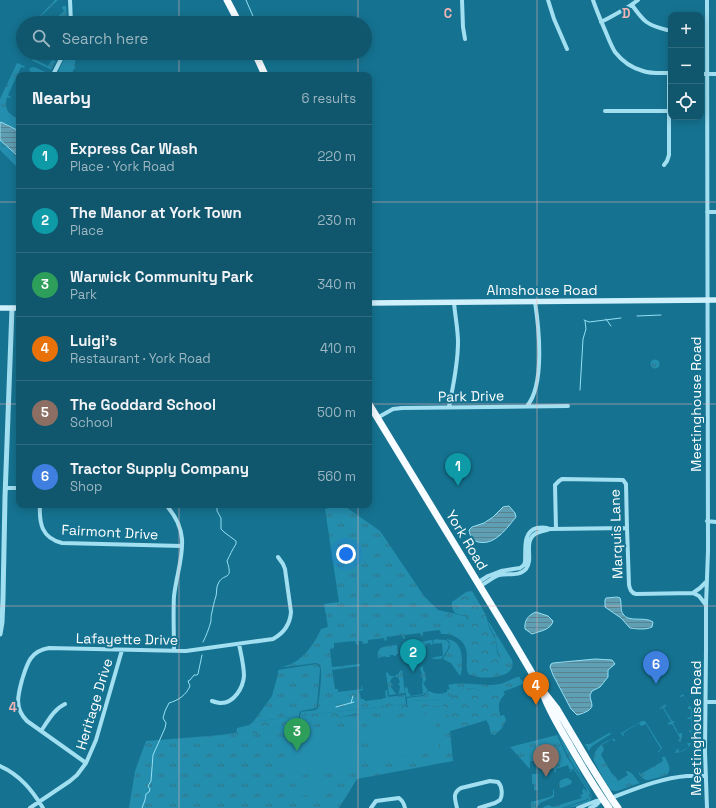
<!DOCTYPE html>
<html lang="en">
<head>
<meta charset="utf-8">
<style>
  body { margin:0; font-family:"Space Grotesk",sans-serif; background:#195c72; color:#f1f3f6 }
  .controls { position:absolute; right:12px; top:12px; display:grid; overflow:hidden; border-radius:8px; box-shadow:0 2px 10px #0003 }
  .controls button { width:36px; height:36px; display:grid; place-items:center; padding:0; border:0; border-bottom:1px solid #306c80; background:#10566d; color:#f1f3f6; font:20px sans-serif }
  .you { position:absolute; left:346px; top:554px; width:14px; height:14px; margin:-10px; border:3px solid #fff; border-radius:50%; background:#1a73e8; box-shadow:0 0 0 6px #1a73e833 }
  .badge { display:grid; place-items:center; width:26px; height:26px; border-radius:50%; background:#ff9f62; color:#fff; font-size:13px; font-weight:700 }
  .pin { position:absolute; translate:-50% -33px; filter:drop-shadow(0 1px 2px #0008) }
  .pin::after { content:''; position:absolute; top:21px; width:14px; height:12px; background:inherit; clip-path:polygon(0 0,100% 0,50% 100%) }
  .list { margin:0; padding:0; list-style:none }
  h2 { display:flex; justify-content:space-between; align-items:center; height:52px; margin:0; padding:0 16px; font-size:17px }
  h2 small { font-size:13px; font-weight:400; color:#9cb7c2 }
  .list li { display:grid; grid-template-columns:26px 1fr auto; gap:12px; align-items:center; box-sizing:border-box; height:64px; padding:0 16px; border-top:1px solid #306c80 }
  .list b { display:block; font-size:15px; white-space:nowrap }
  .list p { margin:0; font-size:13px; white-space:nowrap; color:#9cb7c2 }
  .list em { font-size:13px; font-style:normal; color:#9cb7c2 }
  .icon { flex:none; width:22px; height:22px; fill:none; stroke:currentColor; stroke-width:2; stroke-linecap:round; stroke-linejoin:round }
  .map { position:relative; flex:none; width:716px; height:808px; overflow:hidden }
  .search { position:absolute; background:#10566d; box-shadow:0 2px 10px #0003; left:16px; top:16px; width:356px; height:44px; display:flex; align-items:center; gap:10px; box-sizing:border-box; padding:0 14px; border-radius:22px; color:#9cb7c2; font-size:15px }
  .panel { position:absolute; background:#10566d; box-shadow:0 2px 10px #0003; left:16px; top:72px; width:356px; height:436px; border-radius:8px }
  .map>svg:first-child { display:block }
</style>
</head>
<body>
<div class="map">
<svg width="716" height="808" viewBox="0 0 716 808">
  <defs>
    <pattern id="grass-tufts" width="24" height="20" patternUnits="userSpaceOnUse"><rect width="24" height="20" fill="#248eae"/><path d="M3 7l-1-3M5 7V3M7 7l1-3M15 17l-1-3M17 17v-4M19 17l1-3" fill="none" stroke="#347487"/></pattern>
    <pattern id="forest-crowns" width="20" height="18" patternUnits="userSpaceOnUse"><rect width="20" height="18" fill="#248eae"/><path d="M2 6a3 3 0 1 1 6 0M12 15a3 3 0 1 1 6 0" fill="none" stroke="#347487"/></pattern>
    <pattern id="garden-furrows" width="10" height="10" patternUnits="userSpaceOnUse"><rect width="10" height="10" fill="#248eae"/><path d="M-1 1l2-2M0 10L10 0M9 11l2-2" fill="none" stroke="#347487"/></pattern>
    <pattern id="water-rules" width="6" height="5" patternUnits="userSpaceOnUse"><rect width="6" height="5" fill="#5f9fb4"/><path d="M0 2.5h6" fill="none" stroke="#588290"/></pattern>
  </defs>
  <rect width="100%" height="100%" fill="#157391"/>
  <path fill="url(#grass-tufts)" d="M55,0H58L40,17L42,20L41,22L38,21L37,23H35L37,19Z
    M64,6H66L67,23H51L64,11L62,8V7Z
    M67,53H75V68L70,75L63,73L62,75L59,73V70Z
    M34,56V59L48,66L52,60L56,61L51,70L50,69L33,61H32Z
    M17,63L24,66L25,68L21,67L8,95L11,97L10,98L7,97C4,110 8,114 19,119V131L2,122L0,123V99Z
    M34,67L48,73L49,75H30L31,72L29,70L30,68Z
    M0,140L19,157V169L0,150Z
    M650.5 364a4.5 4.5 0 1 1 9 0a4.5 4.5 0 1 1-9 0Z
    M341,505H343L380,531L424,596L438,610L465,616L501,660C496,651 498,649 496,641C494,634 490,629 488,622H489L512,660C518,679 482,680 471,675L470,676C465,670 467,662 467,655C467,641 454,633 441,634L440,630L423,632V636L422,637L420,633L404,635L405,638L403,639L402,635L386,637L387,640L385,641L384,638L368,640V643L363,644L362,641H358L359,645H357L355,641L334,643V648L330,649L332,667L360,664V666L332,670L335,689H338V692L362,689L361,686H362L363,690L359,691L361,699H364L365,701L383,699V698H386L385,691L387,690L388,697L405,695L406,704L300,716L301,712L316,710L318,708C319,699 323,672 320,665L316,663L285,667H283C287,665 292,664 295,662C307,654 316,641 321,629L328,627L324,604L339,602L325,509Z
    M438,639L439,640C456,638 447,652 441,659H431L435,657L442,656L443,655L442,643L434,644L433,640Z
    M446,639C460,641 462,650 462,663C462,667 462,672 460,676L451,663L443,659L450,647L449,641Z
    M432,640L433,644L431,645L430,643L426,644V646H419L415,652L414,651L416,648L413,647L407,654V648L408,647L407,644H405Z
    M397,645L398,654H396V656H394V655H390V657H385V656L378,658C376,645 387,646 397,645Z
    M316,664L319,666L320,669L317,706L316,708L301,711L299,713V716L253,722L272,696L278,674V670Z
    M423,666V670L425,673L426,680L423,683L428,691L423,695L406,697L405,688L407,687L409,694H410L411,696L422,694L423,693L422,684L423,679L421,676L422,673L420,668L421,667Z
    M402,670L405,693L389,695L386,673L387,672L390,676H394V677L392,678L390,681L391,683L393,685L391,687L396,694L399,693L400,686L398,684L400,682L398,677H395V676L398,674L400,671Z
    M517,677H520V679L526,683L502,692H490L471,688L462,689L458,694L449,697L448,695L444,694L443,695L441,699L434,701L427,700L422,701L415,700L407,704V698L423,696L429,691C435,694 440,695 447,692V690L450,689L448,685C465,681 483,687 500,684C506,683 511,679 517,677Z
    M496,694L500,716L450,731L453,761L357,779L339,808H129L135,771L146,741L221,735Z
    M642,721H645L662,748L660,751L658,752H657L661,749L646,724L641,726L639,723L623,733L624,735L623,736L621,733Z
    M609,733H610L611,734L592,746L589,751L585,744H590Z
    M558,734H559L579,770C582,781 596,789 590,801L579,806L565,808L588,800L590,797L591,792L569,758Z
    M557,735L567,757L590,792L589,798L585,800L562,808H543L545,806L549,805L552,807L582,798L580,795L583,794L582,791L584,788L587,793L586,788L573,768L571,772L570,771L571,770V769H569L568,765L556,769V773L554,771L553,761H530V769L510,747Z
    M612,739L602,745L604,749L601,755L612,774L615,776L618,781L628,775L626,772L627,771C634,773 635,779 640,783L617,791H614L609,789L594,761C592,750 605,739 615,739V742Z
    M664,756L665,757C668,763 672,769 667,775L649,780C644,780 642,778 639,774V772L641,774L663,761L662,758Z
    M532,774H537L538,790H534V784H532Z
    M567,778L572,781L571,784L561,788L559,787V784L561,780Z
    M553,789L554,790V797L540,803L536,808H531V802L550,797L553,795Z"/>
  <path fill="url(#forest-crowns)" d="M472,591L486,615L489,627L496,641L497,653L501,660V663C493,669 485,674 475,673L471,668L468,618L465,616L455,613L452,608V602L466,592Z
    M465,688C478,688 490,694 503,691L505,694C498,701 498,706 500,716L504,715L506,720L502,728L495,735L491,734L489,725L486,720L450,731L448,709L445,706H433L408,710L407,704L415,700L422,701L427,700L434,701L441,699L443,695L445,694L448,695L449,697L458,694L462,689Z
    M406,704L407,709L403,710L369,716C355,710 326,722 312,725L308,722L300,723V716Z
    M299,716L298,724L294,726L274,727L269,730L256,733L237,735L236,733L237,728L249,725L253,722Z"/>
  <path fill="url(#garden-furrows)" d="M683,694L692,709L691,743C689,749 681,753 675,753L677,749H678L680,752L689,747L687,743H691V732L687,731L691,730V719H688L687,718L691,717V709H688V707L690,706L684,696L680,697V696Z
    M665,704L666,706L664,708L672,721H675L673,723L679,734L682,733V739L680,742L678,741L680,738L672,724L668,725V723L671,722L663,708L660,709H659Z"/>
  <path fill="#248eae" d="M434,713L439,751L372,761L367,723Z
    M356,725L362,765L291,777L284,737Z
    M317,781L320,784L321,790L319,793L298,797L295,794L294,788L296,785Z"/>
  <path fill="url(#water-rules)" stroke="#94dff4" d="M1,122L19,131V157L0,140V123Z
    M509,506L515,513L516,517C507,528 495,546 478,542C472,540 470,536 469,530L472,527L484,523L493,517L503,507Z
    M617,597L620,598C622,603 620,610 623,614C628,623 645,616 653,622L652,627C646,630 637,629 630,628L621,618L605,607V600L606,598Z
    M536,612L548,616L553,621C551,630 540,631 532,634L525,629C524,621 528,615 536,612Z
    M595,659C601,659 606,660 612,660L615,664L608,670V677L600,687L592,691L590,695C590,698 592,703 592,706C591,711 581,714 577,715L571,709L553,675L550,667L551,664L553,663Z"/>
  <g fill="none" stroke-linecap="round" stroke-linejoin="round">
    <path stroke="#94dff4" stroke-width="1" d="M246,0L256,23
      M637,316L661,315
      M606,319L611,326
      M584,320L589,322L621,318
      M580,390L583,339L586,329L585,321
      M203,642C206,636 209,629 211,621C211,618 211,615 212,612C213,607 214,602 216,596C217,592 216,588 218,584C223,572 234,582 227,561C230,555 232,550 236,544V541L224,532L221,529V518L217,511V505
      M351,703L353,696
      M336,707L354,702
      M142,808L145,800L146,794L149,792L150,789L148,786L151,781L153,755L165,728L166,723L163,718L165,711L169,703C179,700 186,695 190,686L188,681L190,680L194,675H197L198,674L202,655"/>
    <path stroke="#a2dff1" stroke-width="4" d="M70,0L71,23
      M462,0L463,27L465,39
      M548,0L554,19L567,49
      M593,0C597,12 602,23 607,35C609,40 612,47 615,52C622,61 632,68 643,71C652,74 662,73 671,73
      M707,0L708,551L706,605V649L705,752L707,808
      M632,5C644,22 647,25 667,30
      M601,22C614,15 627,9 638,0
      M701,74H716
      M53,75L64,53
      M605,111H670
      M664,165L667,161L669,155V73
      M707,212H716
      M18,230L19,284
      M527,406C545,385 539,328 535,302
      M449,407C453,386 458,365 458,342C458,329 455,316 454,302
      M377,418L393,409L402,408L568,406
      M6,488H19
      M40,505C39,524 42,538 62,543L182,546
      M166,505C194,536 178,561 174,596C173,614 174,633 174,651
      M707,521L716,522
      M556,529L555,485L559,481L562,479L623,480L626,484L627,528L629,585C630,589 631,593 636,594L693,593L700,588L706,582
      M477,583L488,576L501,571L520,568L524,565L525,562C526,550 522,532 537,528C542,527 546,527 550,529
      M480,586C486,583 492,578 499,575C508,573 519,577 526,569C534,559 523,542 535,534C539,531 545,531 550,529L627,528
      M693,593L699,596L706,605
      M212,701C215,702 218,703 221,703C234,703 243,688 244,676C244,666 241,654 239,644
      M706,702H716
      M41,731C48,721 54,709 65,704
      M86,763L27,721C14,708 18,695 22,680C27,664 30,651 49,648L186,651L273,639C284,633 290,625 291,612L285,569L283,564L278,557
      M0,766C20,775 32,790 43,808
      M611,798C635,789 661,778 687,776C693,776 700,776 706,776
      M30,808L70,781L77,775L86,763L96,740L122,650
      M371,808L376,801L399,798C403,801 404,803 405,808
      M457,808C455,799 452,793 461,788L490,781L498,782C502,786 503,795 500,800L495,803L479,808
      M578,808L596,801L605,800
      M590,808L596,805L600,801"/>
    <path stroke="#a2dff1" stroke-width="5" d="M0,634L2,622L3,598L5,497L12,308"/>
    <path stroke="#d0f1fc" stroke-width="5.5" d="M369,303L716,300
      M0,308H19"/>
    <path stroke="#f6fcff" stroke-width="7" d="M227,0L239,23
      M255,53L265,75
      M369,404L509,634L542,690L557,709L589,763L611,798L618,808
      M544,696C550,712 559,727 568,742C581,765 594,787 609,808"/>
  </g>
  <path fill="none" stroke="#f1b4b4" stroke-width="1" stroke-opacity="0.55" d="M179,0V23M358,0V23M537,0V808M179,53V75M358,53V75M0,202H19M369,202H716M0,404H19M369,404H716M179,505V808M358,505V808M0,606H716"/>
  <g text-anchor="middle" stroke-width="4" stroke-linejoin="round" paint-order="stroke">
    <g font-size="14" fill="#fff" stroke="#157391">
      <text x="542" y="295">Almshouse Road</text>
      <text transform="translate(471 396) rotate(-1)" y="5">Park Drive</text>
      <text transform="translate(696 404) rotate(-90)" y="5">Meetinghouse Road</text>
      <text transform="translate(110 532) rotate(3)" y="5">Fairmont Drive</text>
      <text transform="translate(616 534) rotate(-92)" y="5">Marquis Lane</text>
      <text transform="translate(467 540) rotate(59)" y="5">York Road</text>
      <text transform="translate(127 639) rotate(1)" y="5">Lafayette Drive</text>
      <text transform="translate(94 704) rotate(-73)" y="5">Heritage Drive</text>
      <text transform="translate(696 728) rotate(-90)" y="5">Meetinghouse Road</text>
    </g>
  </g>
  <g font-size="13" text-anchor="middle" font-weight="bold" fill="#f1b4b4" stroke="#157391" stroke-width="4" stroke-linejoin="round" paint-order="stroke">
    <text x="448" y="18">C</text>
    <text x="626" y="18">D</text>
    <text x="13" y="712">4</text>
  </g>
</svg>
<div class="controls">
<button>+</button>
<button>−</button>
<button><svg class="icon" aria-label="locate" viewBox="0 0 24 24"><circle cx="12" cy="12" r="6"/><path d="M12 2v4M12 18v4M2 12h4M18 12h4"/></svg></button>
</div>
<div class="you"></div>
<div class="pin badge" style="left:458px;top:486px;background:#0f9aa8">1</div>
<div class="pin badge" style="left:413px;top:672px;background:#0f9aa8">2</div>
<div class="pin badge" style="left:297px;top:751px;background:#2e9e5b">3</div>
<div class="pin badge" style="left:536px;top:705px;background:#e8710a">4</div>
<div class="pin badge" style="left:546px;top:777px;background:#8d6e63">5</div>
<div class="pin badge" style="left:656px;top:684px;background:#3f7fe0">6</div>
<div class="search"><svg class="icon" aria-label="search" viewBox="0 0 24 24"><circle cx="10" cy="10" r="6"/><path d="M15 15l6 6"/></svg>Search here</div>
<section class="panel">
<h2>Nearby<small>6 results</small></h2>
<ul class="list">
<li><span class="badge" style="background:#0f9aa8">1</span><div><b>Express Car Wash</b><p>Place · York Road</p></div><em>220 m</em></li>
<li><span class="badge" style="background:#0f9aa8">2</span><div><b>The Manor at York Town</b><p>Place</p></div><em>230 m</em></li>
<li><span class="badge" style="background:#2e9e5b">3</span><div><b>Warwick Community Park</b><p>Park</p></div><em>340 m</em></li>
<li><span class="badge" style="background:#e8710a">4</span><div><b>Luigi's</b><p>Restaurant · York Road</p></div><em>410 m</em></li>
<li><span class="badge" style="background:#8d6e63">5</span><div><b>The Goddard School</b><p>School</p></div><em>500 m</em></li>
<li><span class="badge" style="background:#3f7fe0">6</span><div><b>Tractor Supply Company</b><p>Shop</p></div><em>560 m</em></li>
</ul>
</section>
</div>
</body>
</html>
